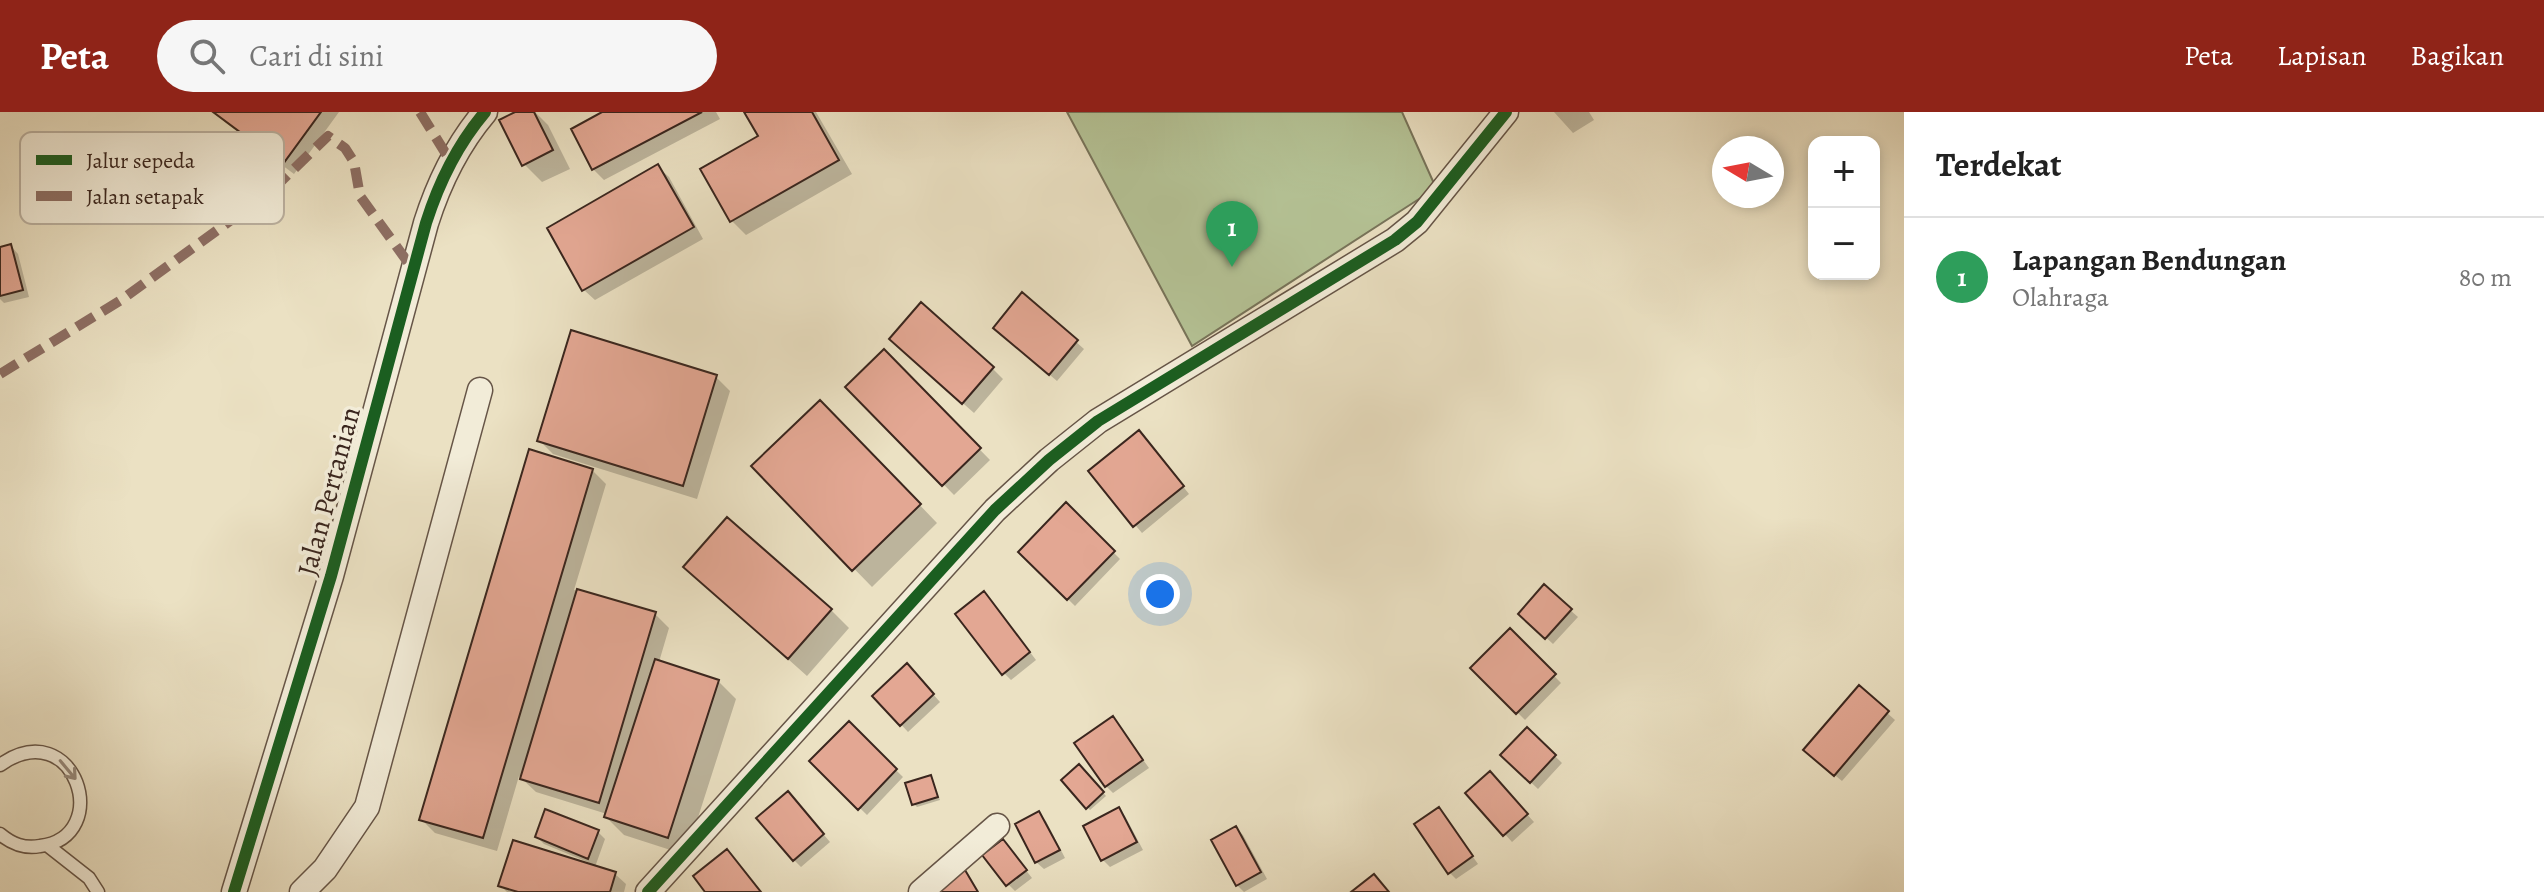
<!DOCTYPE html>
<html lang="id">
<head>
<meta charset="utf-8">
<style>
  body { margin:0; font-family:Alegreya,serif; background:#f6f6f6; color:#222 }
  .controls { position:absolute; right:24px; top:24px; display:grid; overflow:hidden; border-radius:16px; box-shadow:0 4px 12px #0003 }
  .controls button { width:72px; height:72px; display:grid; place-items:center; padding:0; border:0; border-bottom:2px solid #e0e0e0; background:#fff; color:#222; font:40px sans-serif }
  .compass { position:absolute; left:1712px; top:24px; width:72px; height:72px; border-radius:50%; background:#fff; box-shadow:0 4px 12px #0003; rotate:280deg }
  .you { position:absolute; left:1160px; top:482px; width:28px; height:28px; margin:-20px; border:6px solid #fff; border-radius:50%; background:#1a73e8; box-shadow:0 0 0 12px #1a73e833 }
  .badge { display:grid; place-items:center; width:52px; height:52px; border-radius:50%; background:#8f2418; color:#fff; font-size:26px; font-weight:700 }
  .pin { position:absolute; translate:-50% -66px; filter:drop-shadow(0 2px 4px #0008) }
  .pin::after { content:''; position:absolute; top:42px; width:28px; height:24px; background:inherit; clip-path:polygon(0 0,100% 0,50% 100%) }
  .list { margin:0; padding:0; list-style:none }
  h2 { display:flex; justify-content:space-between; align-items:center; height:104px; margin:0; padding:0 32px; font-size:34px }
  h2 small { font-size:26px; font-weight:400; color:#767676 }
  .list li { display:grid; grid-template-columns:52px 1fr auto; gap:24px; align-items:center; box-sizing:border-box; height:120px; padding:0 32px; border-top:2px solid #e0e0e0 }
  .list b { display:block; font-size:30px; white-space:nowrap }
  .list p { margin:0; font-size:26px; white-space:nowrap; color:#767676 }
  .list em { font-size:26px; font-style:normal; color:#767676 }
  .icon { flex:none; width:44px; height:44px; fill:none; stroke:currentColor; stroke-width:2; stroke-linecap:round; stroke-linejoin:round }
  .map { position:relative; flex:none; width:1904px; height:780px; overflow:hidden }
  header { display:flex; align-items:center; gap:48px; box-sizing:border-box; height:112px; padding:0 40px; background:#8f2418; color:#fff }
  header strong { font-size:38px }
  nav { display:flex; gap:44px; margin-inline-start:auto; font-size:28px }
  .search { width:560px; height:72px; background:#f6f6f6; display:flex; align-items:center; gap:20px; box-sizing:border-box; padding:0 28px; border-radius:44px; color:#767676; font-size:30px }
  main { display:flex }
  aside { flex:1; background:#fff }
  .map>svg:first-child { display:block }
</style>
</head>
<body>
<header>
<strong>Peta</strong>
<div class="search"><svg class="icon" aria-label="search" viewBox="0 0 24 24"><circle cx="10" cy="10" r="6"/><path d="M15 15l6 6"/></svg>Cari di sini</div>
<nav><a>Peta</a><a>Lapisan</a><a>Bagikan</a></nav>
</header>
<main>
<div class="map">
<svg width="1904" height="780" viewBox="0 0 1904 780">
  <rect width="100%" height="100%" fill="#ebe1c3"/>
  <filter id="stains"><feTurbulence type="fractalNoise" baseFrequency=".0025" numOctaves="4"/><feColorMatrix values="0 0 0 0 .2 0 0 0 0 .09 0 0 0 0 .02 0 0 0 .5 -.17"/></filter>
  <radialGradient id="worn" r=".72"><stop offset=".6" stop-color="#630" stop-opacity="0"/><stop offset="1" stop-color="#630" stop-opacity=".3"/></radialGradient>
  <path fill="#b5c396" stroke="#78745a" stroke-width="2" d="M1067,0H1402L1436,76L1192,234Z"/>
  <path fill="#0003" d="M215,0H339L294,62L226,11Z
    M519,0H535L548,13L570,57L542,70L524,52Z
    M607,0H716L720,7L604,68L593,57Z
    M746,0H816L852,62L746,123L732,109L703,58L760,25Z
    M1554,0H1589L1594,8L1573,21Z
    M658,55L669,65L703,127L595,188L584,178Z
    M11,134L18,142L29,185L4,191L0,187V137Z
    M1023,183L1084,237L1057,269L1003,223Z
    M902,237L992,256L1003,267L974,301Z
    M884,240L990,348L954,383L848,275Z
    M716,265L730,279L697,387L553,342L539,328Z
    M838,308L937,411L872,475L754,354Z
    M1146,328L1189,382L1142,421L1091,360Z
    M592,358L606,372L574,478L655,502L669,516L659,550L718,569L736,587L686,743L624,723L606,705L607,702L536,680L519,664L497,739L435,721L421,707Z
    M1066,393L1120,447L1075,494L1020,440Z
    M685,455L831,498L849,516L807,564Z
    M1544,475L1578,505L1553,532L1520,501Z
    M991,489L1036,548L1011,568L1004,561Z
    M1510,519L1561,571L1525,608L1473,556Z
    M914,561L940,590L908,620L875,584Z
    M1859,576L1895,608L1842,669L1813,645Z
    M1113,606L1149,656L1113,681L1106,674Z
    M849,612L903,665L867,703L812,649Z
    M1527,617L1562,651L1538,677L1502,643Z
    M1079,654L1106,684L1090,698L1064,668Z
    M930,665L940,688L917,695L914,692Z
    M1497,669L1534,710L1512,730L1468,681Z
    M795,689L830,730L801,755L794,748Z
    M1118,697L1125,704L1143,738L1110,755L1103,748L1086,715Z
    M1439,697L1478,752L1456,767L1449,760Z
    M1039,702L1046,709L1065,746L1044,757L1036,750Z
    M1236,716L1243,723L1267,767L1244,780L1237,773Z
    M598,720L605,727L595,755L615,762L626,772L624,780H507L501,774L589,754L590,751L544,732L537,725Z
    M1009,737L1032,766L1015,779L1008,772Z"/>
  <path fill="#e3a793" stroke="#3a261e" stroke-width="2" d="M213,0H321L283,52Z
    M515,0H534L553,38L522,54L499,8Z
    M602,0H702L592,58L571,17Z
    M744,0H812L839,48L730,110L700,57L758,24Z
    M658,52L694,115L582,179L547,116Z
    M11,132L23,178L0,184V135Z
    M1022,180L1078,228L1049,263L993,216Z
    M921,190L994,255L962,292L889,227Z
    M571,218L717,263L683,374L537,329Z
    M884,237L981,336L942,374L845,275Z
    M820,288L921,392L852,459L751,354Z
    M1139,318L1184,374L1133,415L1088,359Z
    M529,337L593,357L483,726L419,708Z
    M1066,390L1115,439L1067,488L1018,440Z
    M727,405L832,497L788,547L683,455Z
    M1544,472L1572,497L1545,527L1518,502Z
    M577,477L656,500L599,691L520,667Z
    M984,479L1030,540L1002,563L955,502Z
    M1510,516L1556,562L1516,602L1470,556Z
    M655,547L719,568L668,726L604,705Z
    M907,551L934,582L900,614L872,584Z
    M1859,573L1889,599L1834,664L1803,638Z
    M1113,604L1143,648L1105,675L1074,631Z
    M849,609L897,657L858,698L809,649Z
    M1527,615L1556,643L1530,671L1500,643Z
    M1079,652L1104,680L1086,697L1061,668Z
    M1490,659L1528,702L1503,724L1465,681Z
    M931,663L938,685L912,693L905,671Z
    M788,679L824,722L793,749L756,706Z
    M1119,695L1137,730L1101,749L1083,714Z
    M1439,695L1473,744L1448,762L1414,712Z
    M545,697L599,718L588,747L535,725Z
    M1039,699L1060,738L1035,751L1015,712Z
    M1236,714L1261,760L1236,774L1211,728Z
    M1003,727L1027,758L1006,774L982,743Z
    M513,728L616,760L610,780H518L498,774Z
    M727,737L761,780H705L693,764Z
    M965,758L978,780H930Z
    M1374,762L1389,780H1351Z"/>
  <g fill="none" stroke-linecap="round" stroke-linejoin="round">
    <defs>
      <path id="service" d="M0,653C75,600 115,725 40,734C24,737 12,732 0,722
        M47,733L89,766L98,780"/>
      <path id="minor" d="M234,780L331,464L426,111C439,70 457,33 485,0
        M302,780L325,757L367,695L480,278
        M648,780L995,398L1049,348L1098,309L1395,128L1417,110L1506,0
        M921,780L997,714"/>
    </defs>
    <use href="#service" stroke="#665547" stroke-width="15"/>
    <use href="#minor" stroke="#665547" stroke-width="27"/>
    <use href="#service" stroke="#f2ecd8" stroke-width="12"/>
    <use href="#minor" stroke="#f2ecd8" stroke-width="24"/>
    <path stroke="#8d6e63" stroke-width="10" stroke-dasharray="20 10" stroke-linecap="butt" d="M420,0L451,50
      M0,262L121,188L270,80L328,24L345,36L354,50L360,84L412,156"/>
    <defs>
      <path id="cycleway" d="M234,780L331,464L426,111C439,70 457,33 485,0
        M648,780L995,398L1049,348L1098,309L1395,128L1417,110L1506,0"/>
    </defs>
    <use href="#cycleway" stroke="#f2ecd8" stroke-width="17"/>
    <use href="#cycleway" stroke="#1b5e20" stroke-width="12"/>
  </g>
  <defs><path id="oneway-shaft" d="M-6 0H5M1.5-3L5.5 0L1.5 3" fill="none" stroke-width="1.6" stroke-linecap="round" stroke-linejoin="round" transform="scale(2)"/></defs>
  <use stroke="#96897b" href="#oneway-shaft" transform="translate(68 658) rotate(50)"/>
  <g text-anchor="middle" stroke-width="7" stroke-linejoin="round" paint-order="stroke">
    <g font-size="28" fill="#3a261e" stroke="#f2ecd8">
      <text transform="translate(328 379) rotate(-75)" y="10">Jalan Pertanian</text>
    </g>
  </g>
  <rect x="20" y="20" width="264" height="92" rx="12" fill="#f2ecd8" stroke="#bbb1a0" stroke-width="2"/>
  <rect x="36" y="43" width="36" height="10" fill="#1b5e20"/>
  <rect x="36" y="79" width="36" height="10" fill="#8d6e63"/>
  <g font-size="22" fill="#3a261e">
    <text x="86" y="56">Jalur sepeda</text>
    <text x="86" y="92">Jalan setapak</text>
  </g>
  <rect width="100%" height="100%" filter="url(#stains)"/>
  <rect width="100%" height="100%" fill="url(#worn)"/>
</svg>
<div class="controls">
<button>+</button>
<button>−</button>
</div>
<svg class="compass" viewBox="-18 -18 36 36"><path d="M0-13l5 13h-10z" fill="#e53935"/><path d="M0 13l5-13h-10z" fill="#767676"/></svg>
<div class="you"></div>
<div class="pin badge" style="left:1232px;top:155px;background:#2e9e5b">1</div>
</div>
<aside>
<h2>Terdekat<small></small></h2>
<ul class="list">
<li><span class="badge" style="background:#2e9e5b">1</span><div><b>Lapangan Bendungan</b><p>Olahraga</p></div><em>80 m</em></li>
</ul>
</aside>
</main>
</body>
</html>
